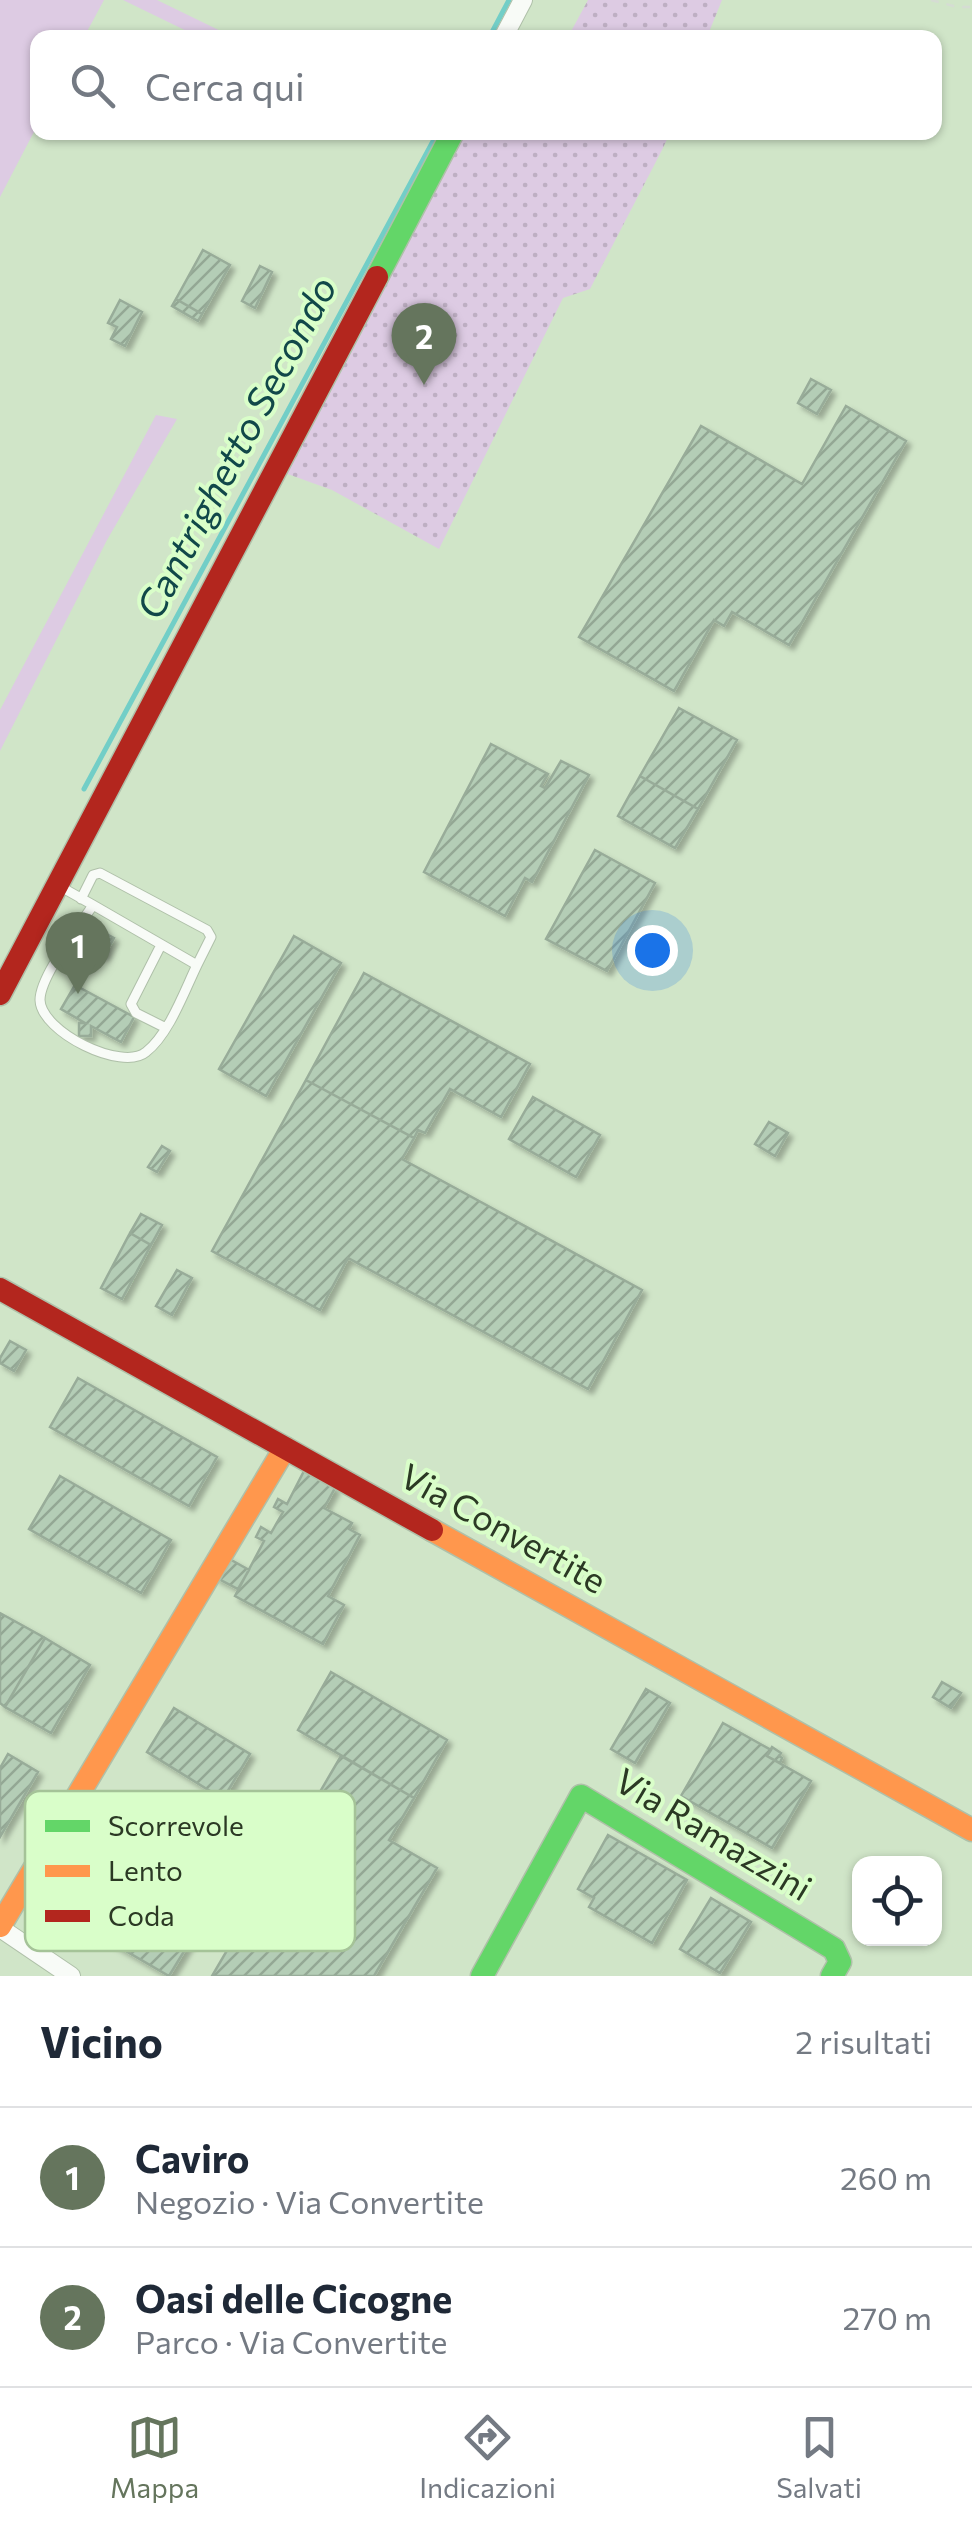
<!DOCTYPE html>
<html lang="it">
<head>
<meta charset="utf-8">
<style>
  body { margin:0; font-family:Commissioner,sans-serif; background:#f2f2f3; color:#1f2937 }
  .controls { position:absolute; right:30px; bottom:30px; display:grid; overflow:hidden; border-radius:20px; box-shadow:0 2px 8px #0004 }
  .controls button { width:90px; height:90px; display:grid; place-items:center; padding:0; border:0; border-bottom:2px solid #e0e1e3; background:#fff; color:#1f2937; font:50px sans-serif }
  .you { position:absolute; left:652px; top:950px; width:35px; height:35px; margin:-25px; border:8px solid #fff; border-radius:50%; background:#1a73e8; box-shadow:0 0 0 15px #1a73e833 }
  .badge { display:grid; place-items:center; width:65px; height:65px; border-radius:50%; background:#65755d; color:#fff; font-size:32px; font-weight:700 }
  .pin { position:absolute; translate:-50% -82px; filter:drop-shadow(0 2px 5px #0008) }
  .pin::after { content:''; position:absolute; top:52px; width:35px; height:30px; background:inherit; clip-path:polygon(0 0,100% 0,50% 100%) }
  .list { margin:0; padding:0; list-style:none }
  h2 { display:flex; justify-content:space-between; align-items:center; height:130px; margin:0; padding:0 40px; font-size:42px }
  h2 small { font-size:32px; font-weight:400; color:#747a83 }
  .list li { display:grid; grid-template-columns:65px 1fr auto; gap:30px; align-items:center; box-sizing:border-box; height:140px; padding:0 40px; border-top:2px solid #e0e1e3 }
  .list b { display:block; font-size:38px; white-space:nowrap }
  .list p { margin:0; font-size:32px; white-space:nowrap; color:#747a83 }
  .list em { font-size:32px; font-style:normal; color:#747a83 }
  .icon { flex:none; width:55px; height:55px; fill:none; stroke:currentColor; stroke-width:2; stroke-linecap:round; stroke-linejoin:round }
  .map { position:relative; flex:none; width:972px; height:1976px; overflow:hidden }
  .search { position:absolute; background:#fff; box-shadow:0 2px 8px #0004; left:30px; right:30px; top:30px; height:110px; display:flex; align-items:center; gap:25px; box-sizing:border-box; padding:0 35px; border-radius:20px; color:#747a83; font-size:38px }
  .sheet { height:410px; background:#fff }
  nav { display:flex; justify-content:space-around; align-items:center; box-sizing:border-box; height:140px; border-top:2px solid #e0e1e3; background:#fff; font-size:28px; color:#747a83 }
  nav a { display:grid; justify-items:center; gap:5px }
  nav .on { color:#65755d }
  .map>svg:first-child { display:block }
</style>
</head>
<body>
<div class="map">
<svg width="972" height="1976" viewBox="0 0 972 1976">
  <defs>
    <pattern id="park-dots" width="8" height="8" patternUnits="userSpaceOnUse" patternTransform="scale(2.5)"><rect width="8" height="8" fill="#ddcbe3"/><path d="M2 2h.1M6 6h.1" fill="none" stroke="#beafc3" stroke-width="1.8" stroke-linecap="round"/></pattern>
    <pattern id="building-hatch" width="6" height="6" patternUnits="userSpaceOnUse" patternTransform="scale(2.5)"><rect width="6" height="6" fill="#b4cdb6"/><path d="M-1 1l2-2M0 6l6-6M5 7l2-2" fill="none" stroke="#93a794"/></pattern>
    <filter id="shadow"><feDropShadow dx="4.5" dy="4.5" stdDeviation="2.5" flood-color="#0004"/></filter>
  </defs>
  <rect width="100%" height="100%" fill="#d0e5c8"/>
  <path fill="#ddcbe3" d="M0,0H104L84,37L38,38L37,126L0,197Z
    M123,0H157L233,37H199Z
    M156,415L177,419L107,540L0,751V710Z"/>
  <path fill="url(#park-dots)" d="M588,0H722L707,37H568Z
    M463,133H670L662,150L590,289L563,298L439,549L332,490L282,472Z"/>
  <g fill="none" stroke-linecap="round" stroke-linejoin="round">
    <path stroke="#72cec7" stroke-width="5" d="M489,38L509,0
      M84,789L438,132"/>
  </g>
  <path fill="url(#building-hatch)" stroke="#98ac99" stroke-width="2.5" filter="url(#shadow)" d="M203,250L230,265L202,314L176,299Z
    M260,266L272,272L255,308L242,301Z
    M176,299L202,314L198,321L172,306Z
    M120,300L142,312L125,346L111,339L117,327L108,323Z
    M811,379L831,390L817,414L798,403Z
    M846,406L906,441L789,645L732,612L724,626L714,620L674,691L579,637L701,426L802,484Z
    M679,708L737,740L698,809L640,776Z
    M491,744L548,774L541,786L545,788L561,761L589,775L532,882L525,878L505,916L424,872Z
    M640,776L698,809L675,848L618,816Z
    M595,850L655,883L607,971L546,939Z
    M95,928L114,938L104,956L85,946Z
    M294,936L341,963L266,1096L219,1069Z
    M364,973L530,1064L501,1117L450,1089L425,1133L418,1130L414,1138L306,1080Z
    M75,985L134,1017L121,1042L91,1026V1036H79V1023H85L61,1009Z
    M306,1080L414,1138L402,1159L642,1290L588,1389L348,1258L320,1310L212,1251Z
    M533,1097L600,1135L576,1177L509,1139Z
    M769,1122L788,1133L775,1156L755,1144Z
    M162,1146L170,1151L157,1172L148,1167Z
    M141,1214L162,1225L151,1245L130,1233Z
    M130,1233L151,1245L122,1299L101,1288Z
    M177,1270L192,1278L172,1315L156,1306Z
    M10,1341L26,1350L14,1371L0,1363V1358Z
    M78,1378L217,1457L189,1506L50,1427Z
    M304,1471L335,1488L324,1508L352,1523L349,1529L360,1535L328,1596L344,1605L323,1644L235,1596L264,1541L256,1537L261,1527L271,1533L283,1512L274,1507L278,1499L287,1504Z
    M60,1476L171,1540L141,1593L29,1529Z
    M226,1557L249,1570L238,1589L215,1577Z
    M0,1613L45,1638L5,1707L0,1703Z
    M45,1638L90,1665L51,1733L5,1707Z
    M331,1672L447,1740L414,1798L298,1730Z
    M942,1682L961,1693L951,1708L933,1697Z
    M646,1689L670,1703L635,1763L611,1749Z
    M174,1708L250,1754L223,1799L147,1752Z
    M723,1723L771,1750L767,1756L811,1781L772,1848L681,1796Z
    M772,1747L781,1753L779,1756L782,1758L780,1763L767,1756Z
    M8,1754L38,1772L0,1837V1768Z
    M341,1756L414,1798L389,1840L437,1868L374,1976H212Z
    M608,1835L687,1880L652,1943L589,1907L594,1898L578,1889Z
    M81,1845L205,1917L169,1976L45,1904Z
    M711,1898L751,1922L720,1973L680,1949Z"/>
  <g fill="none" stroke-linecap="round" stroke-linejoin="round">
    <defs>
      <path id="lane" d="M61,887L93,905L197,965L211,937L207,930L100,873L93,875L81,899
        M93,905C79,927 40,976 40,1000C41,1032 122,1072 146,1052C169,1034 184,992 197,965
        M161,945L131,1004L136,1013L166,1028"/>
      <path id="street" d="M503,38L523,0
        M0,1928L71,1976"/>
      <path id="fast" d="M377,277L453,132
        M482,1976L581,1796L834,1949L840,1962L832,1976"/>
      <path id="slow" d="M432,1530L972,1830
        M0,1926L285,1448"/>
      <path id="jam" d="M0,994L377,277
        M0,1289L432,1530"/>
    </defs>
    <use href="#lane" stroke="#afc0a9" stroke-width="11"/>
    <use href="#street" stroke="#afc0a9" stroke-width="20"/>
    <use href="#fast" stroke="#afc0a9" stroke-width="25"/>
    <use href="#slow" stroke="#afc0a9" stroke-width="25"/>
    <use href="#jam" stroke="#afc0a9" stroke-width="25"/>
    <path stroke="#d5dcd3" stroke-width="2.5" stroke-dasharray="8 8" stroke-linecap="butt" d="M931,0L957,7H972"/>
    <use href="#lane" stroke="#f8fbf7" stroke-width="9"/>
    <use href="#street" stroke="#f8fbf7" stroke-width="18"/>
    <use href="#fast" stroke="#63d668" stroke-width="22"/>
    <use href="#slow" stroke="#ff974d" stroke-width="22"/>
    <use href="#jam" stroke="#b3261e" stroke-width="22"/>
  </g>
  <g text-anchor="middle" stroke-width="8" stroke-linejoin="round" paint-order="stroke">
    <g font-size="35" fill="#2b3924" stroke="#d9fec9">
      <text transform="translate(503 1529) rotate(29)" y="12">Via Convertite</text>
      <text transform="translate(713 1835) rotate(31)" y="12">Via Ramazzini</text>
    </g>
    <g font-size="38" font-style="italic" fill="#114849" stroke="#d9fec9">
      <text transform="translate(237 448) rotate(-62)" y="13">Cantrighetto Secondo</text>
    </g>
  </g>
  <rect x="25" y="1791" width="330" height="160" rx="15" fill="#d9fec9" stroke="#a5c398" stroke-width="2.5"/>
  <rect x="45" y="1820" width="45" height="12" fill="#63d668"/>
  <rect x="45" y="1865" width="45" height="12" fill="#ff974d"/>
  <rect x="45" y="1910" width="45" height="12" fill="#b3261e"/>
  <g font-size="28" fill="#2b3924">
    <text x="108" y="1836">Scorrevole</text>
    <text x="108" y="1881">Lento</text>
    <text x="108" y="1926">Coda</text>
  </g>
</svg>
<div class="controls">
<button><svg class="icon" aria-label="locate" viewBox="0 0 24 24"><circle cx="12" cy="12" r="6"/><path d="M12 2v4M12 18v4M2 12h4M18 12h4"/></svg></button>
</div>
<div class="you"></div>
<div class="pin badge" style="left:78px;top:994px">1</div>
<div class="pin badge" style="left:424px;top:385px">2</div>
<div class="search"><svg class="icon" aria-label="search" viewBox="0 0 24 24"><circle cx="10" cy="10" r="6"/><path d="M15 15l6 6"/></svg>Cerca qui</div>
</div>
<section class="sheet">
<h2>Vicino<small>2 risultati</small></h2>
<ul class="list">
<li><span class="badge">1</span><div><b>Caviro</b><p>Negozio · Via Convertite</p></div><em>260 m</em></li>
<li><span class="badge">2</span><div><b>Oasi delle Cicogne</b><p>Parco · Via Convertite</p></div><em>270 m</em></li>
</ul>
</section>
<nav>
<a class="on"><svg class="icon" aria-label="map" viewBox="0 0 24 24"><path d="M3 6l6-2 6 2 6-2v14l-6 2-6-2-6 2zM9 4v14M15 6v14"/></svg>Mappa</a>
<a><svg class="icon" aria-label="directions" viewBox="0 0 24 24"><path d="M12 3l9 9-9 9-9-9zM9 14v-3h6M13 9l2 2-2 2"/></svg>Indicazioni</a>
<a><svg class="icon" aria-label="saved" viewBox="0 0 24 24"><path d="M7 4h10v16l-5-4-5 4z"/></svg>Salvati</a>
</nav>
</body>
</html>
